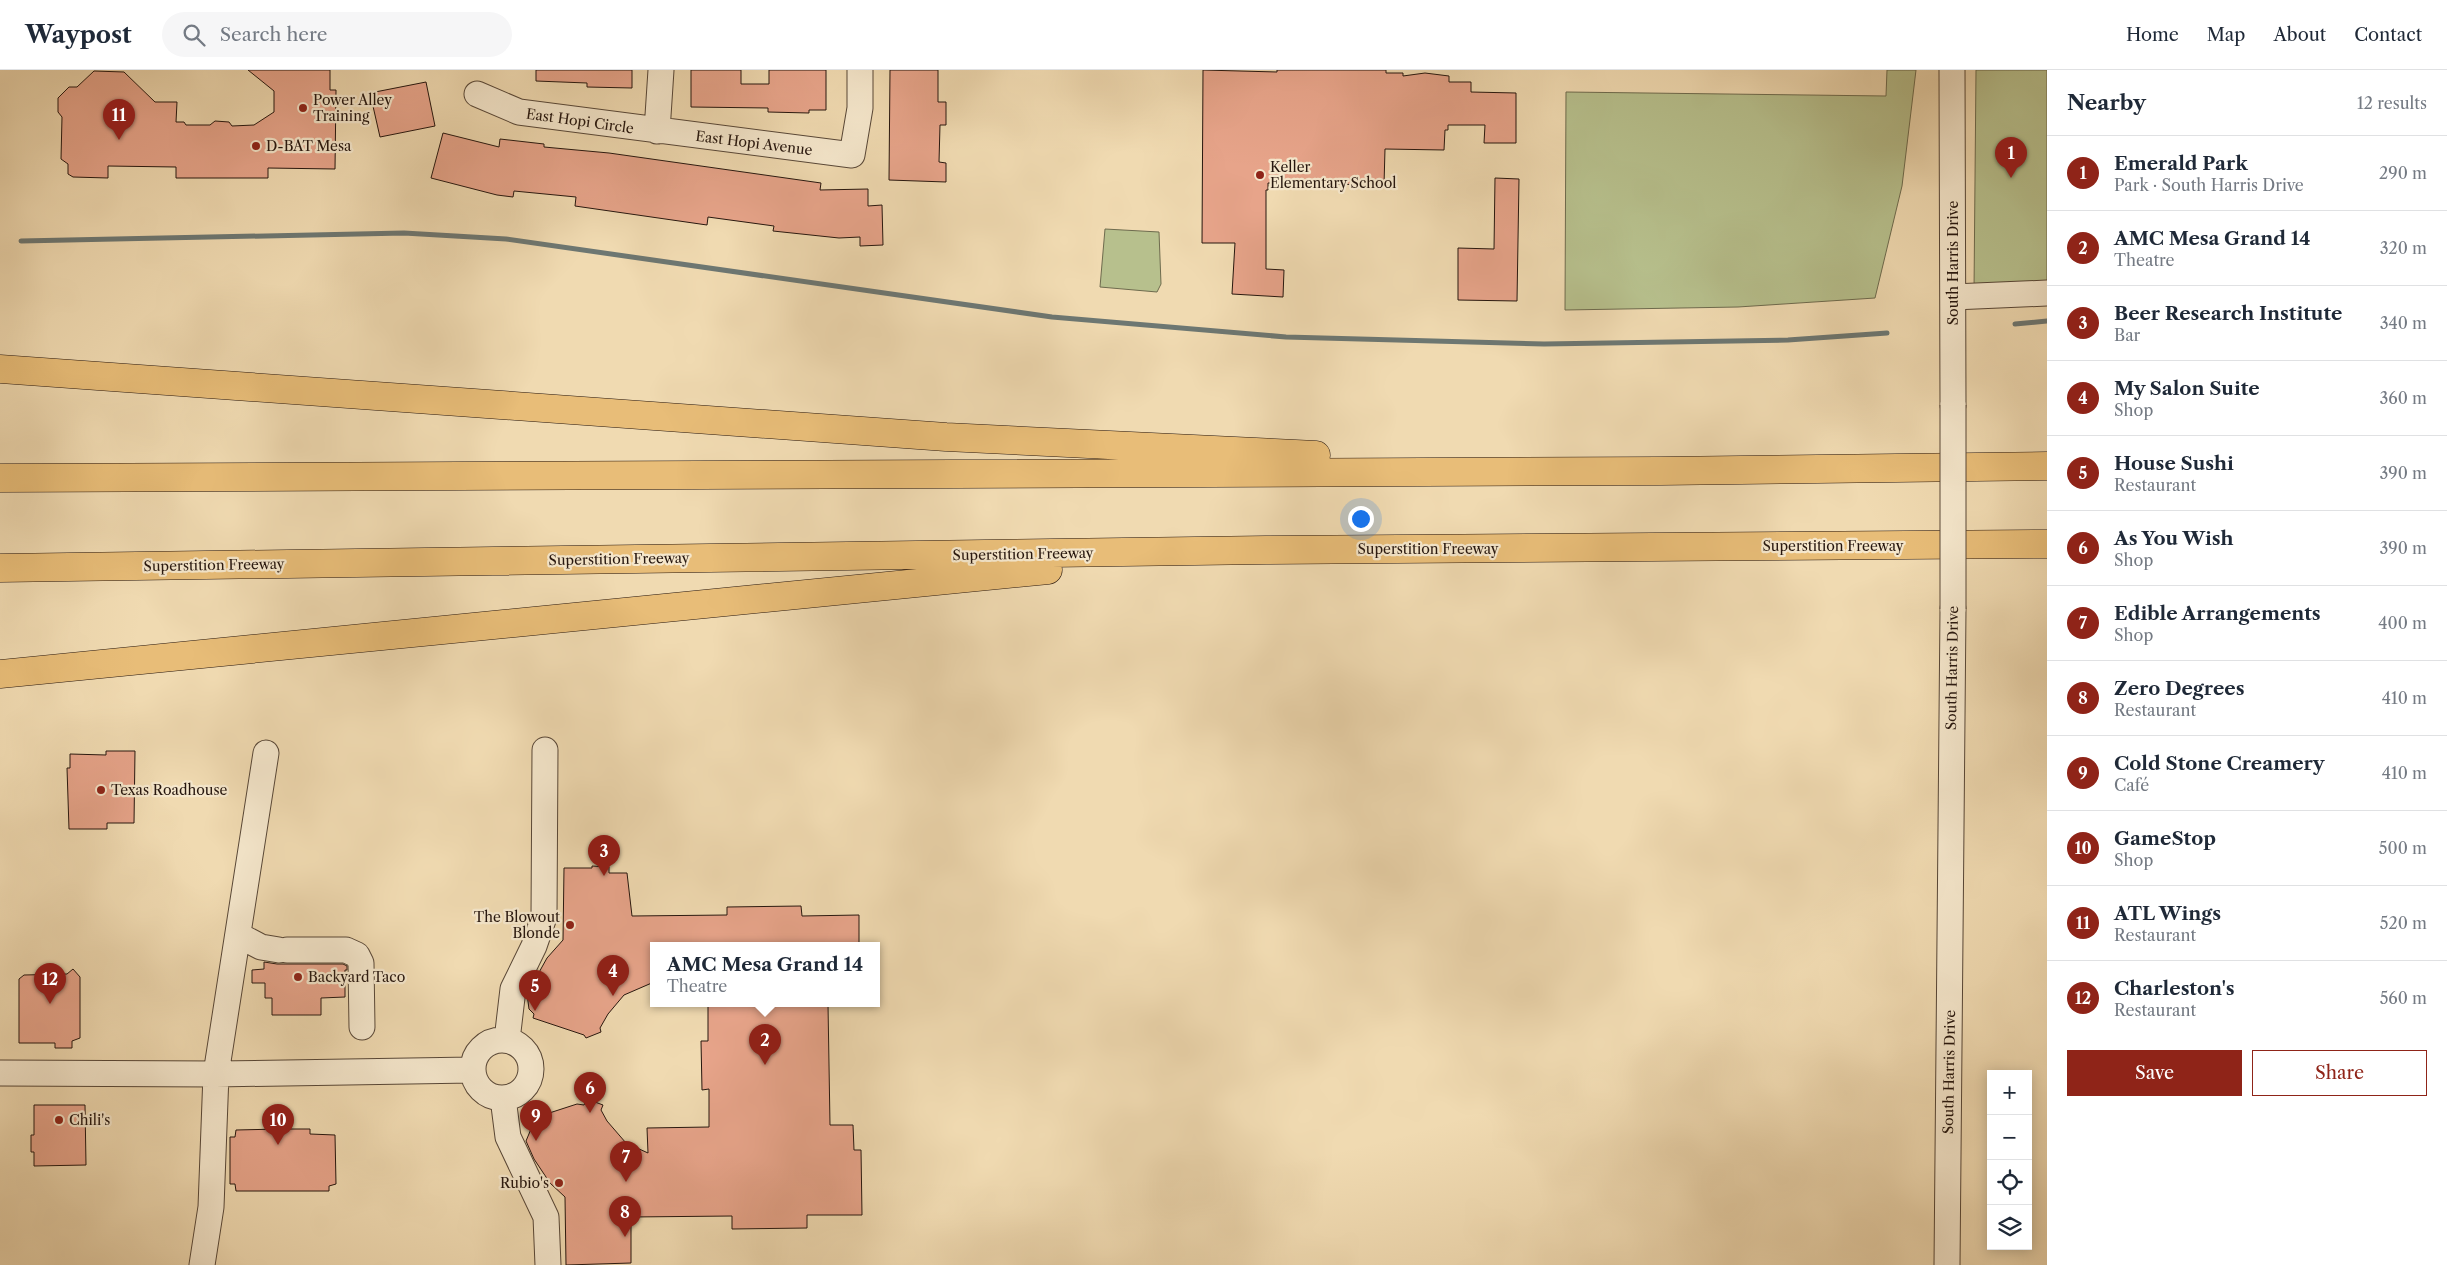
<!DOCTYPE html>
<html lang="en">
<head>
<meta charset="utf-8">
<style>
  body { margin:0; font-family:"Libre Caslon Text",serif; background:#f6f6f7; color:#1f2937 }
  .controls { position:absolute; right:15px; bottom:15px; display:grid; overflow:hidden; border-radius:0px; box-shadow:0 2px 12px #0003 }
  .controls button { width:45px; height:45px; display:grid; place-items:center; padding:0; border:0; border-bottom:1px solid #e0e1e3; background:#fff; color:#1f2937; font:25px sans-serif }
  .you { position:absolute; left:1360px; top:448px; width:18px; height:18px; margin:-12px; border:4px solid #fff; border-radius:50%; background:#1a73e8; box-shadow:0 0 0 8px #1a73e833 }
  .badge { display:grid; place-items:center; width:32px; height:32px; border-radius:50%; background:#8f2418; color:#fff; font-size:16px; font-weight:700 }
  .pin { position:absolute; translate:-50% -41px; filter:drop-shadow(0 1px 2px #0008) }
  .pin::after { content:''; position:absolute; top:26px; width:18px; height:15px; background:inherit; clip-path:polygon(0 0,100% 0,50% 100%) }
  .popup { position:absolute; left:650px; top:872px; width:230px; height:65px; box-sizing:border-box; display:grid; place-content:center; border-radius:0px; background:#fff; filter:drop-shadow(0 1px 4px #0005); font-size:16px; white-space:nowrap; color:#747a83 }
  .popup b { font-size:19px; color:#1f2937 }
  .popup::after { content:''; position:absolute; left:50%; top:100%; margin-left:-10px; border:10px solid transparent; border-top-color:#fff }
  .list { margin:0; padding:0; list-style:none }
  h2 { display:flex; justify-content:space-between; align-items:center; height:65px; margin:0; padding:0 20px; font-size:21px }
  h2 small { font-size:16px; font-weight:400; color:#747a83 }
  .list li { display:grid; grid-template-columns:32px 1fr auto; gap:15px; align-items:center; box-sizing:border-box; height:75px; padding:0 20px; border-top:1px solid #e0e1e3 }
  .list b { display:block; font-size:19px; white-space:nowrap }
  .list p { margin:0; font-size:16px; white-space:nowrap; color:#747a83 }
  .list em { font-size:16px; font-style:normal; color:#747a83 }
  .actions { display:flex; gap:10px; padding:15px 20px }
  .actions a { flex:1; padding:11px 0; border:1px solid #8f2418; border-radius:0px; text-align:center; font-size:18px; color:#8f2418 }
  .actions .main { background:#8f2418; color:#fff }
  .icon { flex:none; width:28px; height:28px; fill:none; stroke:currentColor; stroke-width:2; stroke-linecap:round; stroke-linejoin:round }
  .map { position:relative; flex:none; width:2047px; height:1195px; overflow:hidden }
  header { display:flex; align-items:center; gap:30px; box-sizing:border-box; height:70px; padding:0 25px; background:#fff; border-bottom:1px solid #e0e1e3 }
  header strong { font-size:24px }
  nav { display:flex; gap:28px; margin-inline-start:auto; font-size:18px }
  .search { width:350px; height:45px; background:#f6f6f7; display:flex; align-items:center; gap:12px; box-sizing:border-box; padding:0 18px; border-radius:28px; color:#747a83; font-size:19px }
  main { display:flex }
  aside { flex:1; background:#fff }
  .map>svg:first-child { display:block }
</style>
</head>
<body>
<header>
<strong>Waypost</strong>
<div class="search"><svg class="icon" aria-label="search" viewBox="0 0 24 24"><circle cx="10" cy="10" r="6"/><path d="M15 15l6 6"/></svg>Search here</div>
<nav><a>Home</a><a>Map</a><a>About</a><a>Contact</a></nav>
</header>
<main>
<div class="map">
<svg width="2047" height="1195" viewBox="0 0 2047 1195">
  <rect width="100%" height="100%" fill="#f0dab1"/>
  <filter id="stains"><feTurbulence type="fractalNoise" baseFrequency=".004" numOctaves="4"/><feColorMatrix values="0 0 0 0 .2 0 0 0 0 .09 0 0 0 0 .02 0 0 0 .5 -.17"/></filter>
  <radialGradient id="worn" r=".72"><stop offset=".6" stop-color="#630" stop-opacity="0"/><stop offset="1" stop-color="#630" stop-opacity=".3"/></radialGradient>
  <path fill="#b7c08d" stroke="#6e6b4e" d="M1887,0H1916L1902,116L1875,228L1738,237L1565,240L1566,22L1886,26Z
    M1976,0H2047V216L1974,221Z
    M1105,159L1159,162L1161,214L1157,222L1100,217Z"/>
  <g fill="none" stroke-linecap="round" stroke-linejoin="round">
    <path stroke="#6d7772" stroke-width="5" d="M21,171L404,163L506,169L1052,247L1286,267L1544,274L1788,270L1887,263
      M2015,254L2047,251"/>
  </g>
  <path fill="#e7a48a" stroke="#26160e" d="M248,0H330V20H336L335,99L268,98V108H176V97L108,96V108L73,107L68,104V94L61,89L62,47L58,42V28L69,17H77L94,1L124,2L155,32H177L176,52H184L186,55H210L215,51L229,52L232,56L254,55L274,42V21Z
    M536,0H632V18L587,17V13L536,11Z
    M691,0H741V14H769V0H826V40H809V43L768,42V38L691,37Z
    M890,0H938V32H946V55H940L939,92L946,93V112L889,110Z
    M1203,0L1277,2V0H1386V3H1403V6L1425,3L1449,6V12H1471V22L1516,23V73H1484L1485,55H1448V60H1445L1444,80L1385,79L1384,115L1268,113V120H1266V199L1284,200L1283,227L1232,224L1235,173H1202Z
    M426,12L435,56L380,67L370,23Z
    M443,63L499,77L500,69L544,74V77L609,83L821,113L820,120L868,119V136L882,135L883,175L860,176V167L839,168L773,161L774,156L708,147L707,155L575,136L576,127L514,121L513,127L497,125L431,108Z
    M1495,108L1519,109L1517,231L1458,230V178L1494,179Z
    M106,681H135L134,753H107V759H69L67,698H70V684L106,685Z
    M592,796L609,797V803H627L632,846L727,845V837L801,836L802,846L859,845V876H654V912L624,925L608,944L600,958L601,962L586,968L584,965L533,948L534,944L529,939L527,924L547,888L563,870L564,798H592Z
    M264,892L277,894H343L347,896V900H345V927L321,928V945H272V928H265V913H252V900L264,899Z
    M73,899L80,907V968L72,971V978H55V973H19V909L24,905L67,904Z
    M708,934H828L830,1055H853L854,1080H861L862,1145H807V1158L732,1159V1146L631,1147V1193L566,1195L565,1127L550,1113L534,1089L526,1071L531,1059L540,1046L577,1034L584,1035L587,1029L603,1035L601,1040L607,1051L626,1073L648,1083L647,1058L709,1057V1019L702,1020L701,971H708Z
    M34,1035H85L86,1095L34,1096V1082H31V1065H34Z
    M280,1059H310V1064L335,1065L336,1114L329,1116V1121H236L235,1114H230V1067H235L236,1060Z"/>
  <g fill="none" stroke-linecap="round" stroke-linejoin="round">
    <defs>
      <path id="minor" d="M1952,0L1953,335
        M477,24L519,42L852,85L860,38V0
        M657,61L661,0
        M1953,227L2047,223
        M238,865L261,877L279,880
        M287,880H346L357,885L361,893L362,957
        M473 999a29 29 0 1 1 58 0a29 29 0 1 1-58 0Z
        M507,970L513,919L534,876L544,847L545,680
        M0,1003L216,1004L472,1000
        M503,1028L508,1067L546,1147L548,1195
        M202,1195L211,1137L216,1004L266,683
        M1947,1195L1953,539"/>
      <path id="highway" d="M0,299L946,367L1316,385
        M0,408L1661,401L2047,396
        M0,498L1266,480L2047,474
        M0,604L1048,500"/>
    </defs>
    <use href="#minor" stroke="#584737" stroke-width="27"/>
    <use href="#highway" stroke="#26160e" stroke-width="29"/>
    <use href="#minor" stroke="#f5e7cc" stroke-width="25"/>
    <use href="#highway" stroke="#e8bd78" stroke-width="28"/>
    <defs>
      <path id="minor-bridge" d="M1953,539V335"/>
    </defs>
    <use href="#minor-bridge" stroke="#584737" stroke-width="27" stroke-linecap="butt"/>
    <use href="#minor-bridge" stroke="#f5e7cc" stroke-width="25"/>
  </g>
  <g fill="#8f2418" stroke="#f5e7cc" stroke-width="2">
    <circle cx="303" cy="38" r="5"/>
    <circle cx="256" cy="76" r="5"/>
    <circle cx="1260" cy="105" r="5"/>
    <circle cx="101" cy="720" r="5"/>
    <circle cx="570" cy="855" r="5"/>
    <circle cx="298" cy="907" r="5"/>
    <circle cx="59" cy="1050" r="5"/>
    <circle cx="559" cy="1113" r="5"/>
  </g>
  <g text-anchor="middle" stroke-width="4.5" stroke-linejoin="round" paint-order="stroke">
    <g font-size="14" fill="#26160e" stroke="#f5e7cc" text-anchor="start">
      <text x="313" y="35">Power Alley<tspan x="313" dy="16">Training</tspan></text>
      <text x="266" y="81">D-BAT Mesa</text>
      <text x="1270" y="102">Keller<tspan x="1270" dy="16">Elementary School</tspan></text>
      <text x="111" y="725">Texas Roadhouse</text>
      <text x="560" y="852" text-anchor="end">The Blowout<tspan x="560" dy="16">Blonde</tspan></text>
      <text x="308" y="912">Backyard Taco</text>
      <text x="69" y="1055">Chili's</text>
      <text x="549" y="1118" text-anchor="end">Rubio's</text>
    </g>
    <g font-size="14" fill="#26160e" stroke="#f5e7cc">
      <text transform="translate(580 51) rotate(8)" y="5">East Hopi Circle</text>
      <text transform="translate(754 73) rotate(7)" y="5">East Hopi Avenue</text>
      <text transform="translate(1953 193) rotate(-90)" y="5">South Harris Drive</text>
      <text x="1833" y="481">Superstition Freeway</text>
      <text x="1428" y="484">Superstition Freeway</text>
      <text transform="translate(1023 484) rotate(-1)" y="5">Superstition Freeway</text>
      <text transform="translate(619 489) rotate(-1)" y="5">Superstition Freeway</text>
      <text transform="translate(214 495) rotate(-1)" y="5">Superstition Freeway</text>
      <text transform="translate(1952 598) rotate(-89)" y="5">South Harris Drive</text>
      <text transform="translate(1949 1002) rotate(-89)" y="5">South Harris Drive</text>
    </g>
  </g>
  <rect width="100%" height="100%" filter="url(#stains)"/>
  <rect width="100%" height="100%" fill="url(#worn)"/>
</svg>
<div class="controls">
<button>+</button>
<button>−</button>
<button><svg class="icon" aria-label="locate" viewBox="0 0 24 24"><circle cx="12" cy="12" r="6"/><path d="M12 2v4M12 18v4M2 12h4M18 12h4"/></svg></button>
<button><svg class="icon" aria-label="layers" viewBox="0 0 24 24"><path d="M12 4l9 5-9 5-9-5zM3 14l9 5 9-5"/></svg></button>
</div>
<div class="you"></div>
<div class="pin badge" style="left:2011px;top:108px">1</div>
<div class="pin badge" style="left:765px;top:995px">2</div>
<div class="popup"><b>AMC Mesa Grand 14</b>Theatre</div>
<div class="pin badge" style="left:604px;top:806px">3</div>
<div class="pin badge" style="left:613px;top:926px">4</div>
<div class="pin badge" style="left:535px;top:941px">5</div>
<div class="pin badge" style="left:590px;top:1043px">6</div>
<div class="pin badge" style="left:626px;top:1112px">7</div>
<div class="pin badge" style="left:625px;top:1167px">8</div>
<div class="pin badge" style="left:536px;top:1071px">9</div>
<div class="pin badge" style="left:278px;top:1075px">10</div>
<div class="pin badge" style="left:119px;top:70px">11</div>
<div class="pin badge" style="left:50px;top:934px">12</div>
</div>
<aside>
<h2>Nearby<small>12 results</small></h2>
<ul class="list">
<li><span class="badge">1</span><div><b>Emerald Park</b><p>Park · South Harris Drive</p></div><em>290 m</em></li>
<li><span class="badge">2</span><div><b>AMC Mesa Grand 14</b><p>Theatre</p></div><em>320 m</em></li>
<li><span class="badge">3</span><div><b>Beer Research Institute</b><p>Bar</p></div><em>340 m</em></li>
<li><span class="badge">4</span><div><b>My Salon Suite</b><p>Shop</p></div><em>360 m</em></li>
<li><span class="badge">5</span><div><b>House Sushi</b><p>Restaurant</p></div><em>390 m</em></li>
<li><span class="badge">6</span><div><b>As You Wish</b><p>Shop</p></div><em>390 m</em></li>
<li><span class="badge">7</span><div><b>Edible Arrangements</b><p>Shop</p></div><em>400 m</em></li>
<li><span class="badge">8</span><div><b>Zero Degrees</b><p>Restaurant</p></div><em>410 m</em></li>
<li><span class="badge">9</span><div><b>Cold Stone Creamery</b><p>Café</p></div><em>410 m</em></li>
<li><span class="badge">10</span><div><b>GameStop</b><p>Shop</p></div><em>500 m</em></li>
<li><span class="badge">11</span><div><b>ATL Wings</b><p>Restaurant</p></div><em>520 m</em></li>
<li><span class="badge">12</span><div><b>Charleston's</b><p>Restaurant</p></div><em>560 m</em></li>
</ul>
<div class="actions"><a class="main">Save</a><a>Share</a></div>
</aside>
</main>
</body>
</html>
